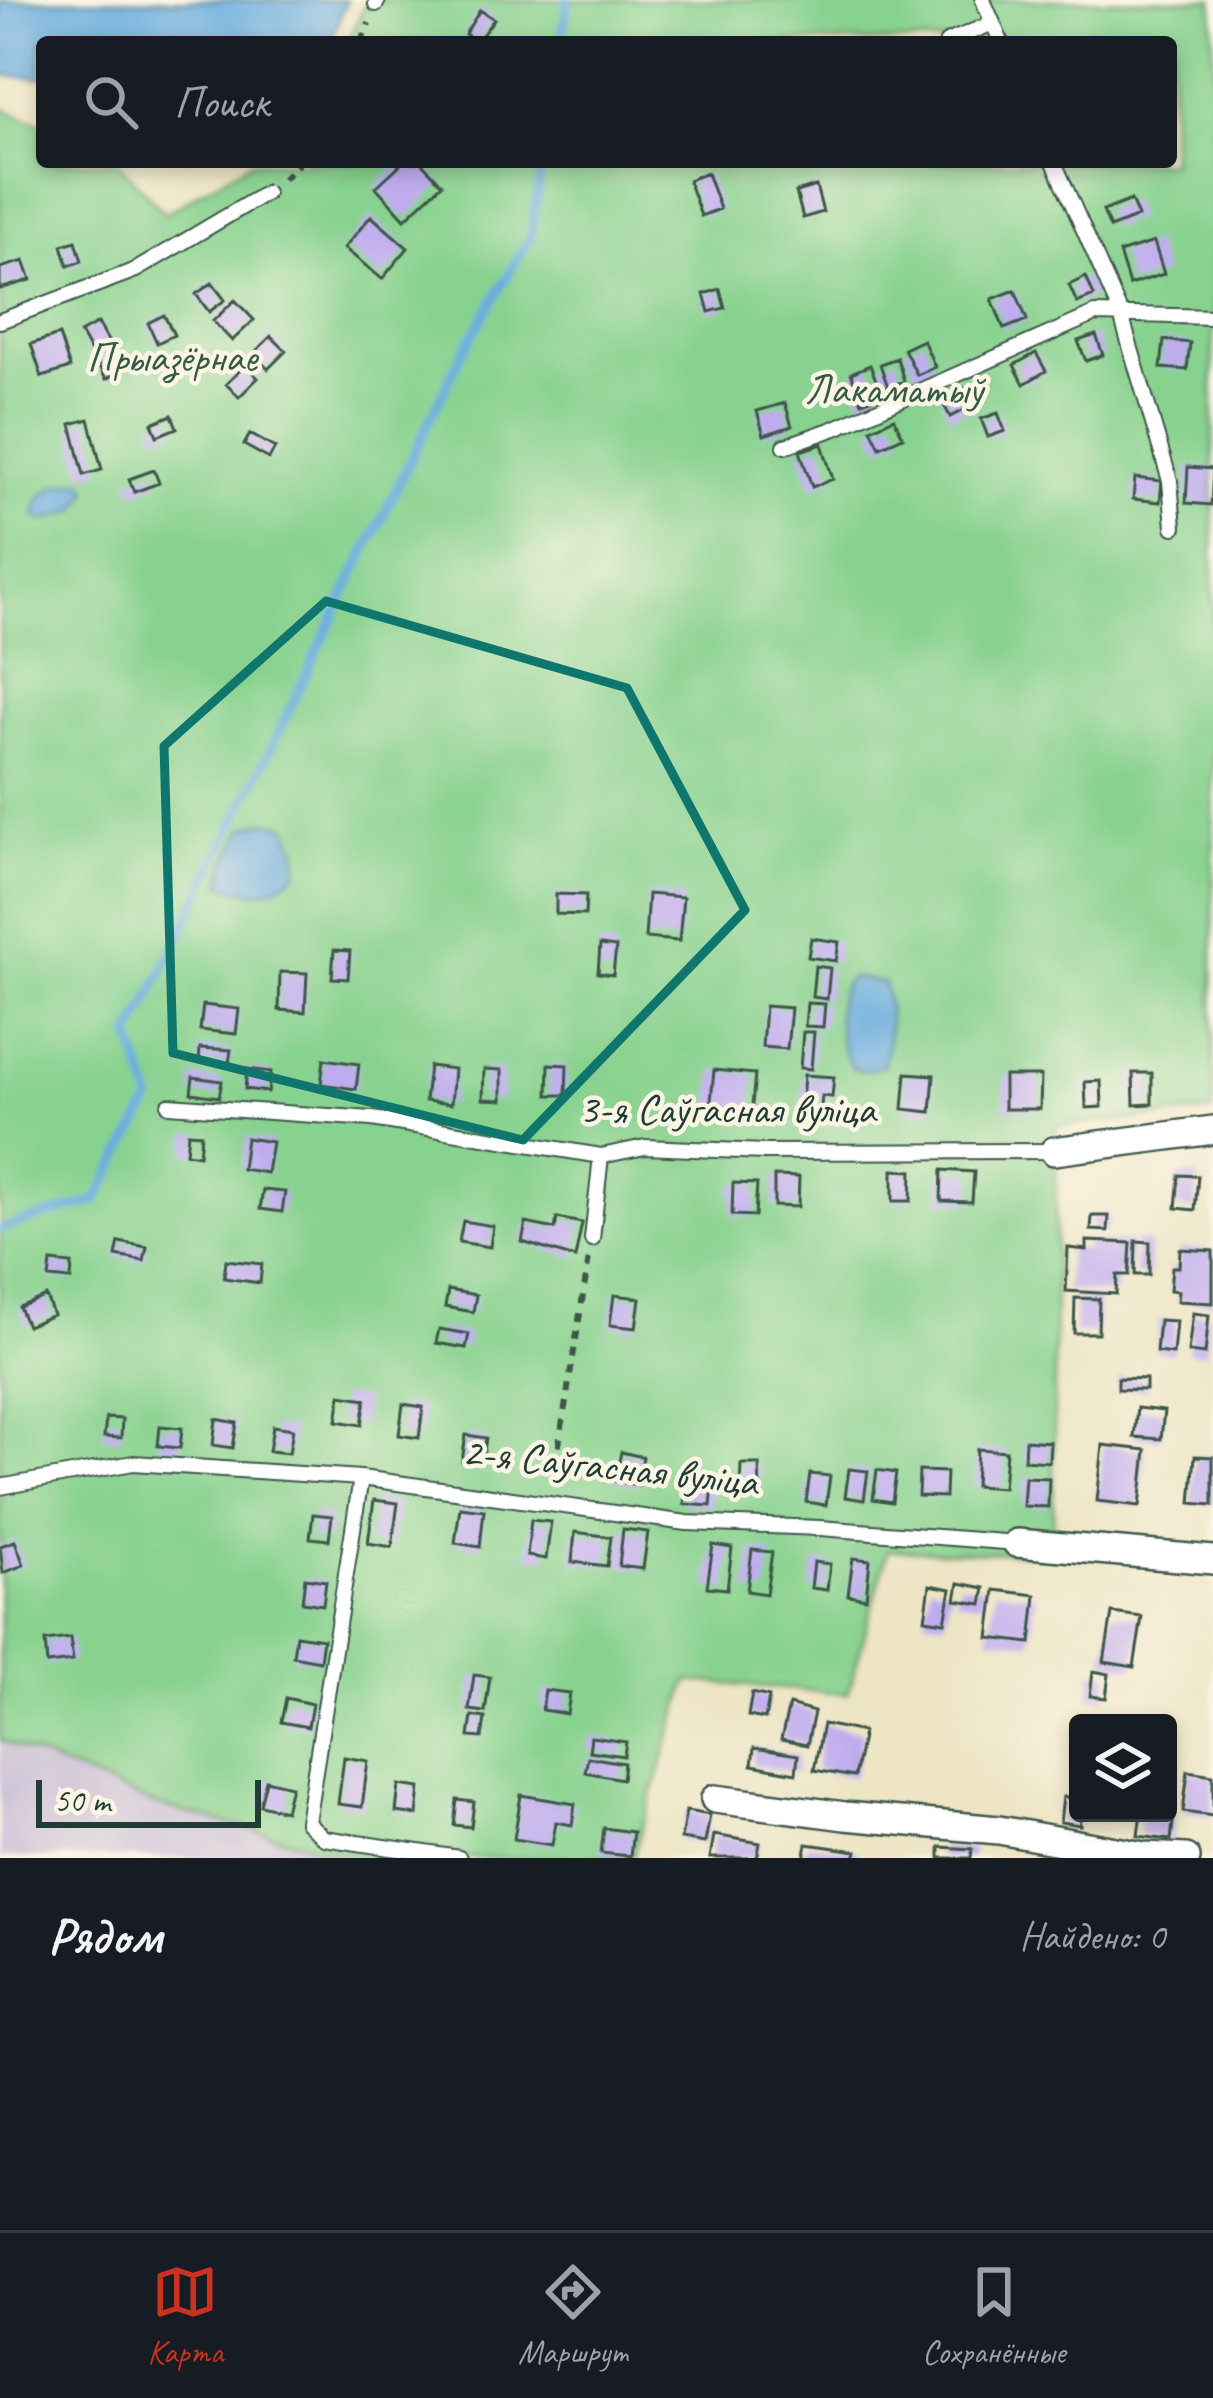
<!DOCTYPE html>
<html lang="ru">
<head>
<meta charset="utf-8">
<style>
  body { margin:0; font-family:Caveat,sans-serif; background:#242831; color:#f1f3f6 }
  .controls { position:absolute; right:36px; bottom:36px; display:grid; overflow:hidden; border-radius:12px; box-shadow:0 6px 18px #0003 }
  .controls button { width:108px; height:108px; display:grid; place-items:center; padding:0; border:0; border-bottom:3px solid #363941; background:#171b24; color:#f1f3f6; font:60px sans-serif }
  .scale { position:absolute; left:36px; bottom:30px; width:225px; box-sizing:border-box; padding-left:12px; border:6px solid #1f3d34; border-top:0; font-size:33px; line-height:42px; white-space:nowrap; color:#1f3d34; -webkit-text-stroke:9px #fcf5e5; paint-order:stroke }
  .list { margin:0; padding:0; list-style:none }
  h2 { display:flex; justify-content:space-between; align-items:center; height:156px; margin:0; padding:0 48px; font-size:51px }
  h2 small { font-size:39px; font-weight:400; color:#9ea1a6 }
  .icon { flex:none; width:66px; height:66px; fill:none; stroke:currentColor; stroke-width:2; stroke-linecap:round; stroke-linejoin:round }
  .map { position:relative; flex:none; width:1213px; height:1858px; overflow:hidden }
  .search { position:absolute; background:#171b24; box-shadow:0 6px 18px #0003; left:36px; right:36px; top:36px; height:132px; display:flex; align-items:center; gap:30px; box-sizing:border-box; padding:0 42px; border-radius:12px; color:#9ea1a6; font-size:45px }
  .sheet { height:372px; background:#171b24 }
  nav { display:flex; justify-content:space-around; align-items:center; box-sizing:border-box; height:168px; border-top:3px solid #363941; background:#171b24; font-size:33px; color:#9ea1a6 }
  nav a { display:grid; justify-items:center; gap:6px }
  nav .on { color:#c8321e }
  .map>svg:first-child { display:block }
</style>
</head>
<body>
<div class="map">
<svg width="1213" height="1858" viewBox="0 0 1213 1858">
  <rect width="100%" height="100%" fill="#fcf5e5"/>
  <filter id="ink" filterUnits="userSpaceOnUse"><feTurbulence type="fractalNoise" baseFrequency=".00833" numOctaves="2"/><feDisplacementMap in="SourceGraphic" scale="24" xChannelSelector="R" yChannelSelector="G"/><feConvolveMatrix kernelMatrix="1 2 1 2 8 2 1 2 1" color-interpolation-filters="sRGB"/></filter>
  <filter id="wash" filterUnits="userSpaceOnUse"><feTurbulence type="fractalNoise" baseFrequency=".004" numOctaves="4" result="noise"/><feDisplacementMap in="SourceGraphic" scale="48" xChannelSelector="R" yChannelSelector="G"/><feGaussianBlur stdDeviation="2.7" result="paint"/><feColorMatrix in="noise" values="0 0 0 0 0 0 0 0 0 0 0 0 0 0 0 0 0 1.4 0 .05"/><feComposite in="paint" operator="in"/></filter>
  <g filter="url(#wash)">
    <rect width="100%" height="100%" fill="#ede5c4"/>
    <path fill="#c9bfd7" d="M0,1740L156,1805L360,1858H0Z"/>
    <path fill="#88d28f" stroke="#548862" stroke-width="3" d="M367,0H1213V1112L1056,1126L1053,1554L888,1550L848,1694L688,1681L632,1858H360L156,1805L0,1740V108L42,124V162H117L165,214L250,162H1171V42H347Z"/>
    <path fill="#6baddf" stroke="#45758a" stroke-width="3" d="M0,0H347L330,42H42V78L0,75Z
      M82,481L89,490L76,511L44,521L35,516C38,490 59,482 82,481Z
      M267,821L287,826L297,848L298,871C273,895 253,897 222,884L226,863L245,827Z
      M853,977L884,983C891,1007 890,1043 883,1066L864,1071L853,1068C837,1049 828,990 853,977Z"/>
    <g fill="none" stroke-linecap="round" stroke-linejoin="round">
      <path stroke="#6baddf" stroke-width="9" d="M561,42L568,0
        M0,1229L96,1201L152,1100L131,1037L461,355L531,236L542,162"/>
    </g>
    <g id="blocks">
      <path fill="#bfacef" d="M480,10L494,19L477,42L465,34Z
        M403,162H421L442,184L405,219L376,187Z
        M707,173L720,209L701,216L688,180Z
        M816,186L823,212L803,218L796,192Z
        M1131,200L1138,217L1110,228L1103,211Z
        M371,216L408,248L382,279L344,248Z
        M76,241L82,261L68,266L62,245Z
        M1154,242L1164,274L1129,285L1119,253Z
        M24,261L31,280L0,289V268Z
        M1086,277L1094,296L1077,303L1069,285Z
        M212,283L225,300L209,312L196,294Z
        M720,289L725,308L709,312L704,294Z
        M1015,290L1027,320L1004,329L992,299Z
        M235,300L254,320L232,341L213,321Z
        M164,315L174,335L157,343L148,323Z
        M98,323L124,370L106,379L80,333Z
        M59,335L70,368L42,377L31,344Z
        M1096,335L1103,355L1086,361L1078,341Z
        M271,336L286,351L268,369L253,354Z
        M923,340L935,367L917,375L904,349Z
        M1164,340L1190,343L1187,370L1161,368Z
        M1036,353L1046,371L1024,384L1014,365Z
        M897,358L904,381L888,387L880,364Z
        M245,365L258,378L239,397L226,384Z
        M870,365L882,395L862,402L851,373Z
        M964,388L972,406L950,417L941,399Z
        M785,403L792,426L764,435L757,411Z
        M998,413L1005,431L988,437L981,419Z
        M172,415L177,428L157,436L152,423Z
        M894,418L903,437L880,447L871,429Z
        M89,419L102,470L84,475L71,424Z
        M250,434L275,448L269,459L244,445Z
        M822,444L833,479L812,487L800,451Z
        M1188,467L1213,469L1211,505L1186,503Z
        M154,470L159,483L134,492L129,479Z
        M1135,478L1162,481L1160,502L1133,499Z
        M556,894L586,895L585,915L556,914Z
        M648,894L683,897L679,941L645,938Z
        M811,938L839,942L836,961L808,957Z
        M600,945L616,947L613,975L598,973Z
        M334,950L350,951L348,979L332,978Z
        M815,966L830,968L827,999L812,997Z
        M280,972L307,973L305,1012L279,1010Z
        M807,1003L825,1004L823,1027L805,1026Z
        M203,1005L239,1009L236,1034L200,1030Z
        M765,1006L791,1008L787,1049L762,1047Z
        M803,1032H814L811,1069L800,1068Z
        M200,1048L231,1050L229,1064L199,1062Z
        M324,1059L359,1064L356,1089L321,1084Z
        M549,1064L567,1065L566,1095H548Z
        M429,1066L454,1069L451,1104L425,1101Z
        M247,1069L271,1072L268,1092L245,1089Z
        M484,1069L502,1070V1100L483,1099Z
        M714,1070L755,1074L751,1116L710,1112Z
        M906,1073L934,1075L931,1112L903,1109Z
        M1133,1073H1152V1104L1134,1105Z
        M804,1075L834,1077L832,1097L822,1096L820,1116L801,1115Z
        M1004,1076H1041L1040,1109H1004Z
        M193,1077L222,1081L219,1097L191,1093Z
        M1101,1081L1102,1107L1086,1108L1085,1082Z
        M188,1133L201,1134L199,1155L186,1153Z
        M246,1138L272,1142L267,1173L242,1169Z
        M893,1170L912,1171L911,1201H893Z
        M942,1170L974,1172L972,1202L941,1201Z
        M1179,1175L1198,1176L1195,1210L1176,1208Z
        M774,1176L799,1177L798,1207L774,1206Z
        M733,1183L757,1184L755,1216L732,1215Z
        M263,1190L285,1192L282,1212L260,1209Z
        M1092,1216H1109L1108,1231L1091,1230Z
        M557,1218L582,1223L575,1258L522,1242L526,1223L555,1229Z
        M463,1221L493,1226L490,1247L459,1242Z
        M1087,1241L1131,1243L1129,1275H1117L1116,1294L1066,1291L1068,1248L1087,1250Z
        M1136,1241L1150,1242L1149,1275H1135Z
        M119,1242L147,1247L144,1261L116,1256Z
        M1180,1249L1213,1251V1303L1177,1301L1178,1291L1170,1290L1172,1267H1179Z
        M226,1260L262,1264L260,1283L224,1278Z
        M51,1262L72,1264L71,1280L49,1278Z
        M448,1290L476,1295L473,1312L445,1307Z
        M614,1295L640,1298L636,1328L610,1325Z
        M46,1296L53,1315L27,1326L19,1307Z
        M1075,1298L1099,1299L1098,1333H1074Z
        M1193,1313L1209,1315L1205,1354L1188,1352Z
        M1159,1320L1176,1321L1173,1354L1156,1352Z
        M439,1329L469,1334L466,1348L436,1343Z
        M1118,1378L1146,1379V1390L1118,1389Z
        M341,1395L366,1399L362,1425L337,1421Z
        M403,1404L423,1407L419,1438L399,1435Z
        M1137,1408L1164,1411L1161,1439L1134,1437Z
        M106,1418L122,1419L121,1438L104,1437Z
        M216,1419L237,1423L233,1448L213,1445Z
        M160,1426L182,1428L180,1448L158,1446Z
        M273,1426L293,1429L289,1453L269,1451Z
        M466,1435L486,1438L482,1463L462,1461Z
        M1025,1440L1050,1442L1049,1462L1024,1460Z
        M1103,1445L1146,1450L1140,1506L1097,1501Z
        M977,1449L1006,1451L1003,1488L975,1486Z
        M621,1452L643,1457L638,1485L615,1481Z
        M1195,1456L1213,1457V1505L1191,1503Z
        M741,1464H759L760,1489H740Z
        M849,1469L868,1471L864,1500L845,1497Z
        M877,1470L896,1473L892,1502L873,1499Z
        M919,1471L946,1472L945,1497L918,1496Z
        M810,1474L830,1476L826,1505L806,1502Z
        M1025,1477L1049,1478L1048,1507L1023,1506Z
        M686,1484L713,1486L711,1506L684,1504Z
        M374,1500L398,1503L392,1547L368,1543Z
        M460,1507L484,1510L480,1547L455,1543Z
        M313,1514L332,1516L329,1540L310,1538Z
        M531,1520L551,1522L546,1559L527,1556Z
        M623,1529L648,1532L643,1569L619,1566Z
        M575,1532L611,1537L607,1566L572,1562Z
        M15,1541L24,1565L3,1573L0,1546Z
        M713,1545L732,1548L727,1589L707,1587Z
        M752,1550L772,1552L766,1594L747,1591Z
        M853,1558L870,1560L866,1598L848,1595Z
        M814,1562L830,1564L827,1590L811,1588Z
        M305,1578L326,1581L323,1605L302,1602Z
        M959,1583L985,1588L982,1604L956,1600Z
        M930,1585L951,1589L945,1622L925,1619Z
        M995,1590L1036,1595L1031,1643L989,1638Z
        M1112,1613L1142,1617L1134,1667L1104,1662Z
        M296,1635L323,1639L320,1661L293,1656Z
        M70,1638L73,1661L47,1664L45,1641Z
        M1093,1671L1109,1674L1106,1698L1090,1696Z
        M474,1675L490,1677L485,1712L469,1710Z
        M545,1690L570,1693L567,1714L542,1710Z
        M752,1693L769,1697L765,1719L748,1716Z
        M286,1698L312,1704L308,1727L281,1722Z
        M789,1705L814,1712L807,1745L781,1740Z
        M472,1716L485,1718L482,1738L469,1737Z
        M823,1724L863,1732L854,1777L814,1770Z
        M591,1737L626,1742L624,1756L589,1751Z
        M754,1748L798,1755L796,1773L752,1765Z
        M344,1757L368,1761L362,1807L338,1804Z
        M588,1757L624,1763L622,1779L585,1772Z
        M1188,1771L1213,1775V1816L1183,1812Z
        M266,1780L291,1786L285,1811L260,1805Z
        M399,1785L420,1788L417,1815L396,1812Z
        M521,1795L575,1804L572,1825L556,1822L552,1845L514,1839Z
        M1063,1797L1078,1799L1080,1825L1060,1822Z
        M457,1800L474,1802L471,1827L454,1825Z
        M686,1811L710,1815L705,1843L681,1839Z
        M1141,1813L1174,1814L1171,1840L1138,1836Z
        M604,1828L633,1832L630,1856L601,1853Z
        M714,1835L760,1843L757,1858H710Z
        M807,1844L857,1851L855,1858H804Z
        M940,1847L972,1849L971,1858H940Z"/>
    </g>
  </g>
  <g filter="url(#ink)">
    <use href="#blocks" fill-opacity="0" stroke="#3e564a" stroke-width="3"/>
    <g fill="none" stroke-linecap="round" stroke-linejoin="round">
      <defs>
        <path id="service" d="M983,0L1001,42
          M376,4L378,0
          M947,42L993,23
          M1054,162L1120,312L1170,481L1174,527
          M0,321L136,270L266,193
          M785,446L833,429L1095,314L1213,317
          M169,1105L372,1119L601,1156L645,1147L765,1152L1054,1151
          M592,1239L601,1156
          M361,1478L307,1822L324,1838L459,1858
          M0,1487L133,1463L361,1478L687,1523L820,1528L1017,1543"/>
        <path id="minor" d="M1054,1151L1213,1130
          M1017,1543L1213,1560
          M715,1799L845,1816L999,1830L1144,1856L1186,1858"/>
      </defs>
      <use href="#service" stroke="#3e564a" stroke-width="18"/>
      <use href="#minor" stroke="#3e564a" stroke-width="32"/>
      <path stroke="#3e564a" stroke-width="6" stroke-dasharray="9 9" stroke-linecap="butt" d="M361,42L369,23
        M283,179L300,162
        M553,1482L589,1258"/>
      <use href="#service" stroke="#fff" stroke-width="14"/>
      <use href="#minor" stroke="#fff" stroke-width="27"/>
    </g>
  </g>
  <path fill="none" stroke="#0f766e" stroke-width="9" stroke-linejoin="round" d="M326,601L627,688L745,910L523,1140L173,1053L164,746Z"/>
  <g text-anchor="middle" stroke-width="9" stroke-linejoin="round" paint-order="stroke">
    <g font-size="42" fill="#345b46" stroke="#fcf5e5">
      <text x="172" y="371">Прыазёрнае</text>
      <text x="894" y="403">Лакаматыў</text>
    </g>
    <g font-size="42" fill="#1f3d34" stroke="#fcf5e5">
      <text x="727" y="1123">3-я Саўгасная вуліца</text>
      <text transform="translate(610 1465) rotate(6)" y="15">2-я Саўгасная вуліца</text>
    </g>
  </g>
</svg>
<div class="controls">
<button><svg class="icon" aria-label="layers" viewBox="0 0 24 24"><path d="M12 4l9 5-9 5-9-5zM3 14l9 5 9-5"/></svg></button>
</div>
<div class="scale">50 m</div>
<div class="search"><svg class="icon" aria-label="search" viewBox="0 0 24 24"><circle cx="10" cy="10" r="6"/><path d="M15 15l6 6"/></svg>Поиск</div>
</div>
<section class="sheet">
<h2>Рядом<small>Найдено: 0</small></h2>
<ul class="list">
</ul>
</section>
<nav>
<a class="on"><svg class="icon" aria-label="map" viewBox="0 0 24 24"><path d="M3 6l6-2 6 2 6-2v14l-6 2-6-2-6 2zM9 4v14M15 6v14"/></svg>Карта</a>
<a><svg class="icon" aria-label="directions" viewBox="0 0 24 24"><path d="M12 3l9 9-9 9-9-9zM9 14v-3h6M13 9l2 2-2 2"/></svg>Маршрут</a>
<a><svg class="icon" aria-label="saved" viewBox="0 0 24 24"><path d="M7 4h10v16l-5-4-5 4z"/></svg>Сохранённые</a>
</nav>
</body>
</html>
